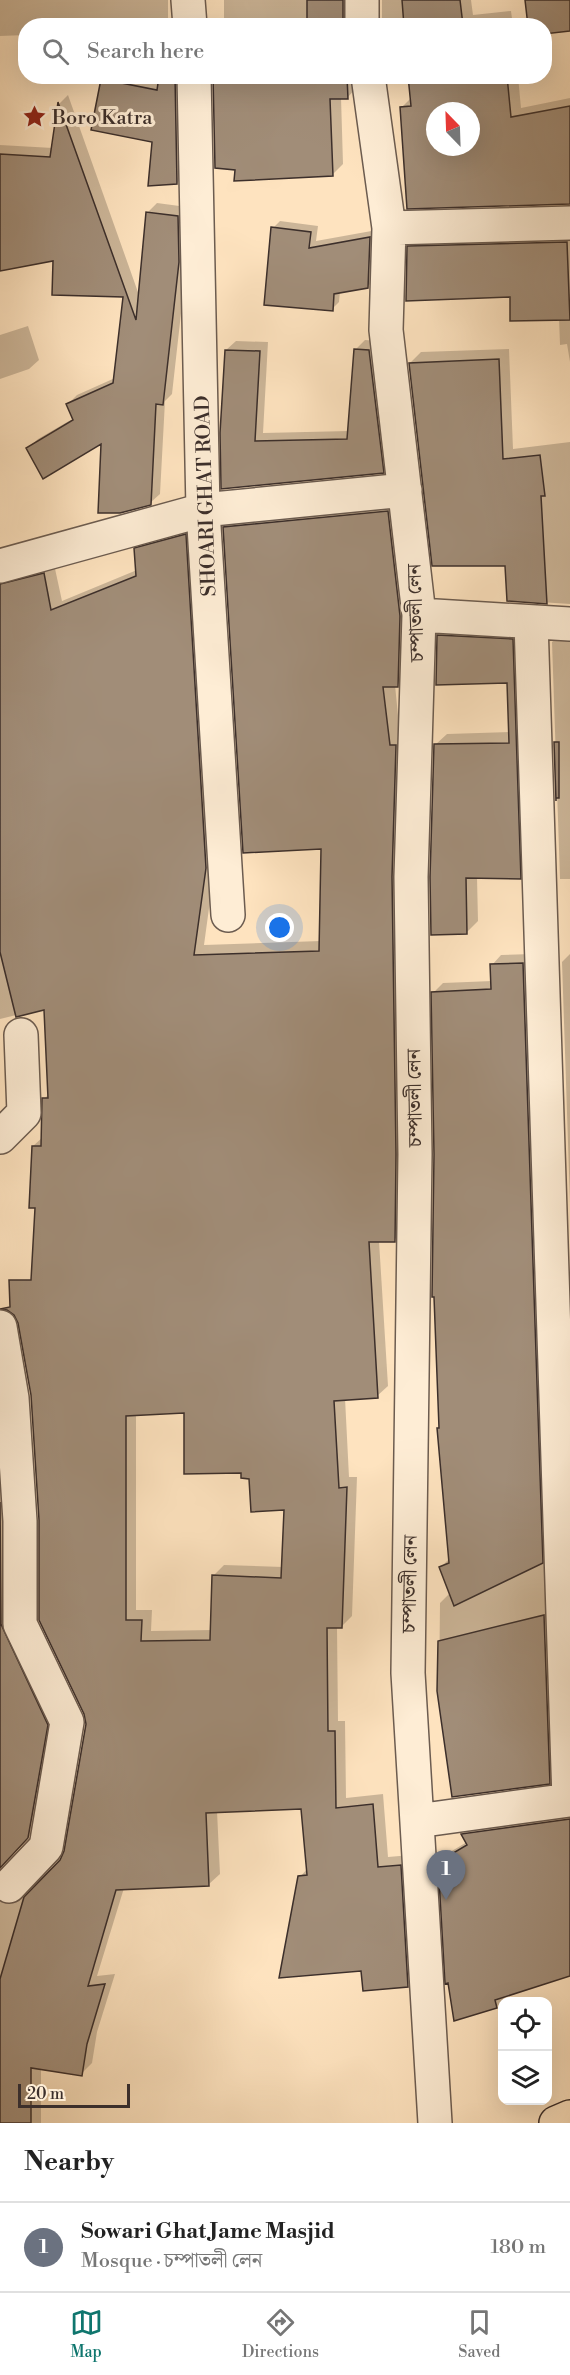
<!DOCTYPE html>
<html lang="en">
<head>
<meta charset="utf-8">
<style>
  body { margin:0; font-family:"Libre Bodoni","Noto Serif Bengali",serif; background:#f6f6f6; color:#222 }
  .controls { position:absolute; right:18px; bottom:18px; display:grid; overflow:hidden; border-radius:12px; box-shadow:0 6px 24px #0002 }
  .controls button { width:54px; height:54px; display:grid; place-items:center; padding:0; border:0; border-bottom:2px solid #e0e0e0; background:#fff; color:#222; font:30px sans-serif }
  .compass { position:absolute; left:426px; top:102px; width:54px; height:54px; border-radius:50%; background:#fff; box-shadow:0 6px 24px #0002; rotate:337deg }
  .scale { position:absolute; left:18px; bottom:15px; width:112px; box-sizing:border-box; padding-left:6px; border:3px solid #3c2f2b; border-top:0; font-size:16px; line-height:21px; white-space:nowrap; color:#3c2f2b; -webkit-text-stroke:4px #feedd5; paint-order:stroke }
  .you { position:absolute; left:280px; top:928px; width:21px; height:21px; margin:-15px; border:4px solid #fff; border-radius:50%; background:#1a73e8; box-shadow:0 0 0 9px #1a73e833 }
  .badge { display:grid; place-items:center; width:39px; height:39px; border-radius:50%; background:#0f766e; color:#fff; font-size:20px; font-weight:700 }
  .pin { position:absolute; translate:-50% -50px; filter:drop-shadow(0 2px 3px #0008) }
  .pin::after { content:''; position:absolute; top:32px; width:21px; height:18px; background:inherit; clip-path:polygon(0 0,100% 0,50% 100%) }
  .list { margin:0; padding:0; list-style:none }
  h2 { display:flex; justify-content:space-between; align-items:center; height:78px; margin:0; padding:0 24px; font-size:26px }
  h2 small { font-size:20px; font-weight:400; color:#767676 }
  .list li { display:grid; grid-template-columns:39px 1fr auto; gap:18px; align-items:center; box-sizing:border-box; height:90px; padding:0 24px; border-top:2px solid #e0e0e0 }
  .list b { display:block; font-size:22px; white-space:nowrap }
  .list p { margin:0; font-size:20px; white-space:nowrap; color:#767676 }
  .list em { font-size:20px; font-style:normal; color:#767676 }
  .icon { flex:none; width:33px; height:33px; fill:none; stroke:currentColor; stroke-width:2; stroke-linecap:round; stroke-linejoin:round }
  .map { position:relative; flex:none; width:570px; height:2123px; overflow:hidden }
  .search { position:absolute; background:#fff; box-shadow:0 6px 24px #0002; left:18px; right:18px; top:18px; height:66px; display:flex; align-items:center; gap:15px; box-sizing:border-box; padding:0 21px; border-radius:24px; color:#767676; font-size:22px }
  .sheet { height:168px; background:#fff }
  nav { display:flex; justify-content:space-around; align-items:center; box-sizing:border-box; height:84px; border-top:2px solid #e0e0e0; background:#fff; font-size:16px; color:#767676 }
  nav a { display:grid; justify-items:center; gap:3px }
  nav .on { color:#0f766e }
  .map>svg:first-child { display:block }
</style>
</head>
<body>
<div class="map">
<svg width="570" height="2123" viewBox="0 0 570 2123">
  <rect width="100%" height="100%" fill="#fee3bf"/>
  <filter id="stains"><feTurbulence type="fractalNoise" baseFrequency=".00333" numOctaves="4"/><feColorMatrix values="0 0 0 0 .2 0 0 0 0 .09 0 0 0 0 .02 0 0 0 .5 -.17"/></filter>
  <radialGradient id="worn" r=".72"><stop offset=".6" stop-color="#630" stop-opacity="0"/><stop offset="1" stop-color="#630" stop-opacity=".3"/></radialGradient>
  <path fill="#0003" fill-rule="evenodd" d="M0,0H168V26H26V35L0,36Z
    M224,0H354L355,26H224Z
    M382,0H471L473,15L511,11L513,26H405V19L382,22Z
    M103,76H187L188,172L177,183L154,141L92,129Z
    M214,76H358V86L348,97H341L343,164L333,174L237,168Z
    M410,76H518L521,108L570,98V203L409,207L401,108L412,97ZM435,111H471V147H435Z
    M68,95L139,295L147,213L157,203L187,207L188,251L172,394L165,401L160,494L150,503L103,442L28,448L38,439L74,418L68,404L77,395L115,378L125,295L54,259L0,270V145L53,148L60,103Z
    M280,221L318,226L316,241L377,230L375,279L368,286L340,291L339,302L332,309L273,228Z
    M570,232V362L567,344L560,345L559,319L409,247L419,236Z
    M28,326L39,360L29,369L0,379V335Z
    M365,340L378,341L392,463L383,472L223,488L226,350L236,341L268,342L263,433L349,431L356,349Z
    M509,349L513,449L570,442V604L509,600L507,564L410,363L421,352Z
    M398,501L408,674L397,685H395L400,735L405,1229L394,1240L379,1241L388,1386L377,1396L345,1398L349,1477H357L352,1616L341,1627H337L338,1721H345L346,1798L383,1794L388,1857L411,1855L418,1975L407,1985L363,1970L300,1877L308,1868L302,1807L217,1811L220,1874L209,1884L124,1888L97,1976L115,1974L97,2032L92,2063L81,2074L41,2068V2123H0V1429L11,1510L58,1713L39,1826L6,1861L1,1870V1880L15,1894H26L34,1889L61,1861L66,1851L87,1724L36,1207L33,1146L43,1137L44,1099L50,1093L45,1008L0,1019V570L54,564L62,601L137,570L136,549L146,538L196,525L216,857L204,945L321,941L322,848L224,527L235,517ZM186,1411L243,1472L285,1508L283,1567L224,1565L213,1576L212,1630L151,1631L152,1610H136V1414Z
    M450,624L524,628L531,866L520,878L477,877L478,921L466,933L435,745L447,734L510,732L509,682L439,636Z
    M562,632H570V879H560L552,642Z
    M532,954L559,1773L549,1782L439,1691L440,1603L450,1593L441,1567L450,1558L441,1426L433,993L443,983L492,981V965L501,955Z
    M570,954V1203L562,962Z
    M570,1810V1974L507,1994L497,2007L440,1862L450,1852L467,1842L462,1834L473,1824Z"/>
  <path fill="#a18d78" stroke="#3c2f2b" stroke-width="1.5" fill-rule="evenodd" d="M307,0H343V26H307Z
    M402,0H460L463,25L501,21L502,26H404Z
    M525,0H570V31L544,34V26H528Z
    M159,76H175L177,184L148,186L152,142L91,130L101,79L157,90Z
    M213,76H347L348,99H330L333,176L234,181L235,170L215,168Z
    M408,76H507L511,117L570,106V204L407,209L400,107L411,106ZM435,111H471V147H435Z
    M58,102L136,320L146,212L178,216L179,262L163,405L156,404L151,505L120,513H98L101,444L43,479L26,448L73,420L66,404L113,383L123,297L52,295L53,261L0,271V154L50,157Z
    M271,227L311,232L309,248L370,237L368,288L334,294L333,311L264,305Z
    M567,242L570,320L510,321V297L406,301L407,246Z
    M354,349L369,350L384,473L221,489L220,433L225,350L260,351L255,441L347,439Z
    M499,359L503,459L540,455L545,496H541L547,604L507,601L505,566H432L409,363Z
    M388,511L400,616L398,687H383L390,745H396L392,877L396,1154L395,1242H369L378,1398L334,1401L339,1488L347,1487L342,1628H327L328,1731H335L336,1808L373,1804L378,1867L401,1865L408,1987L363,1991L361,1971L279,1978L298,1876L307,1875L301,1809L206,1813L209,1886L116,1890L88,1986L105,1984L87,2044L82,2076L31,2068V2123H0V1979L24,1897L60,1860L64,1851L86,1724L84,1714L39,1620V1520L31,1395L18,1323L14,1315L7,1310L0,1309L10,1307L9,1280H31L35,1208H29L32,1146H41L42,1098H48L44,1010L16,1017L0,952V584L44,573L51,610L136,576L134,548L186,534L206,868L194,955L319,951L321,849L243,853L223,527ZM184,1413V1474L241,1473V1478L249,1479L251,1512L284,1510L281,1578L212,1575L210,1640L141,1641L142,1620H126V1416Z
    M437,635L513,639L521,879L466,878L467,934L431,935L430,877L434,744L509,743L507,683L436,685Z
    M554,742H559V798H556V801Z
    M523,963L543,1563L454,1606L439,1567L449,1563L437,1428H439L434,1297H432L434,1154L431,992L491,989L490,964Z
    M0,1502L1,1624L48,1725L28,1838L0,1868Z
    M544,1615L550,1784L452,1797L437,1691L438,1641Z
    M570,1819V1976L495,2000L497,2008L454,2021L448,1983L445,1984L438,1862L467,1845L461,1834Z"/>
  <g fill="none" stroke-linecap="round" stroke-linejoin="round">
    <defs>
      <path id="minor" d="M188,0L190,26
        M362,0V26
        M194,76L203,510L228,915
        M368,76L389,228L386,330L419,615L411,877L415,1154L408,1673L435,2123
        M389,228L570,223
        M0,566L203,510L405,490
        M419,615L570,624
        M0,1137L24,1113L21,1035
        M0,1327L12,1398L20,1521V1624L67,1722L46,1847L9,1886
        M417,1821L569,1800L531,622"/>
      <path id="trunk" d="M556,2123L570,2117"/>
    </defs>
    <use href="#minor" stroke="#6c5c50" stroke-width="36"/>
    <use href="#trunk" stroke="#3c2f2b" stroke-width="36"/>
    <use href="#minor" stroke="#feedd5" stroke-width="33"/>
    <use href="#trunk" stroke="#fee3bf" stroke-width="33"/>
  </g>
  <defs>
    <symbol id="sight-bare" viewBox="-9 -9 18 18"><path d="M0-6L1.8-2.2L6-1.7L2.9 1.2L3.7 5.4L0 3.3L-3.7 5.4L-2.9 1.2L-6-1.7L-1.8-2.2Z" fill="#8f2418" stroke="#feedd5" stroke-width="2.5" paint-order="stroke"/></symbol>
  </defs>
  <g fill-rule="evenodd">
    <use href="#sight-bare" x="18" y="100" width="33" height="33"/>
  </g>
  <g text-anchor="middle" stroke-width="6" stroke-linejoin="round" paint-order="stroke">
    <g font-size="20" fill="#3c2f2b" stroke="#feedd5" text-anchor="start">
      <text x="52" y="124">Boro Katra</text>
    </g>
    <g font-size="20" fill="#3c2f2b" stroke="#feedd5">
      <text transform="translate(205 496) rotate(-92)" y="7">SHOARI GHAT ROAD</text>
      <text transform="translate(415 613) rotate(-92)" y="7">চম্পাতলী লেন</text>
      <text transform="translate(414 1098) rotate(-91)" y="7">চম্পাতলী লেন</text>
      <text transform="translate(409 1584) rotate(-89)" y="7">চম্পাতলী লেন</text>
    </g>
  </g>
  <rect width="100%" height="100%" filter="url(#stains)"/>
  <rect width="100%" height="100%" fill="url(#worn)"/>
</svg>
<div class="controls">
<button><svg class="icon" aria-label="locate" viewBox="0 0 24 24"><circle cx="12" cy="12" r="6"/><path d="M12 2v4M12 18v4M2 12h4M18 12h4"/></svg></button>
<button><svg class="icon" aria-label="layers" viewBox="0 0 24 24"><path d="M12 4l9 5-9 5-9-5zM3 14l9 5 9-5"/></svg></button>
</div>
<svg class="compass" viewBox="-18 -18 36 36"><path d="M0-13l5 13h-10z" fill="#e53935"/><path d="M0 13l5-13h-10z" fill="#767676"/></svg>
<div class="scale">20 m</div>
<div class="you"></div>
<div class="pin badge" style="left:446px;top:1900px;background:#6b7280">1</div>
<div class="search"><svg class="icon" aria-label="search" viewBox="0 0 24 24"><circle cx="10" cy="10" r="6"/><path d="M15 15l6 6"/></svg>Search here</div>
</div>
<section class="sheet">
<h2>Nearby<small></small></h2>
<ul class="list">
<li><span class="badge" style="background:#6b7280">1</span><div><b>Sowari Ghat Jame Masjid</b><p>Mosque · চম্পাতলী লেন</p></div><em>180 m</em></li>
</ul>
</section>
<nav>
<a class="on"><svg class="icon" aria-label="map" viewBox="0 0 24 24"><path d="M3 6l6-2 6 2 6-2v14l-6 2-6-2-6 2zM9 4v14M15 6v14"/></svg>Map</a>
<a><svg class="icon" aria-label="directions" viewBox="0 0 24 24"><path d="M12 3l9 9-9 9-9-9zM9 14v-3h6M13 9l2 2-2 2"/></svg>Directions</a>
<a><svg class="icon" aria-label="saved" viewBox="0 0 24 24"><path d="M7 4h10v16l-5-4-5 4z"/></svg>Saved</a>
</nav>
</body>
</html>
